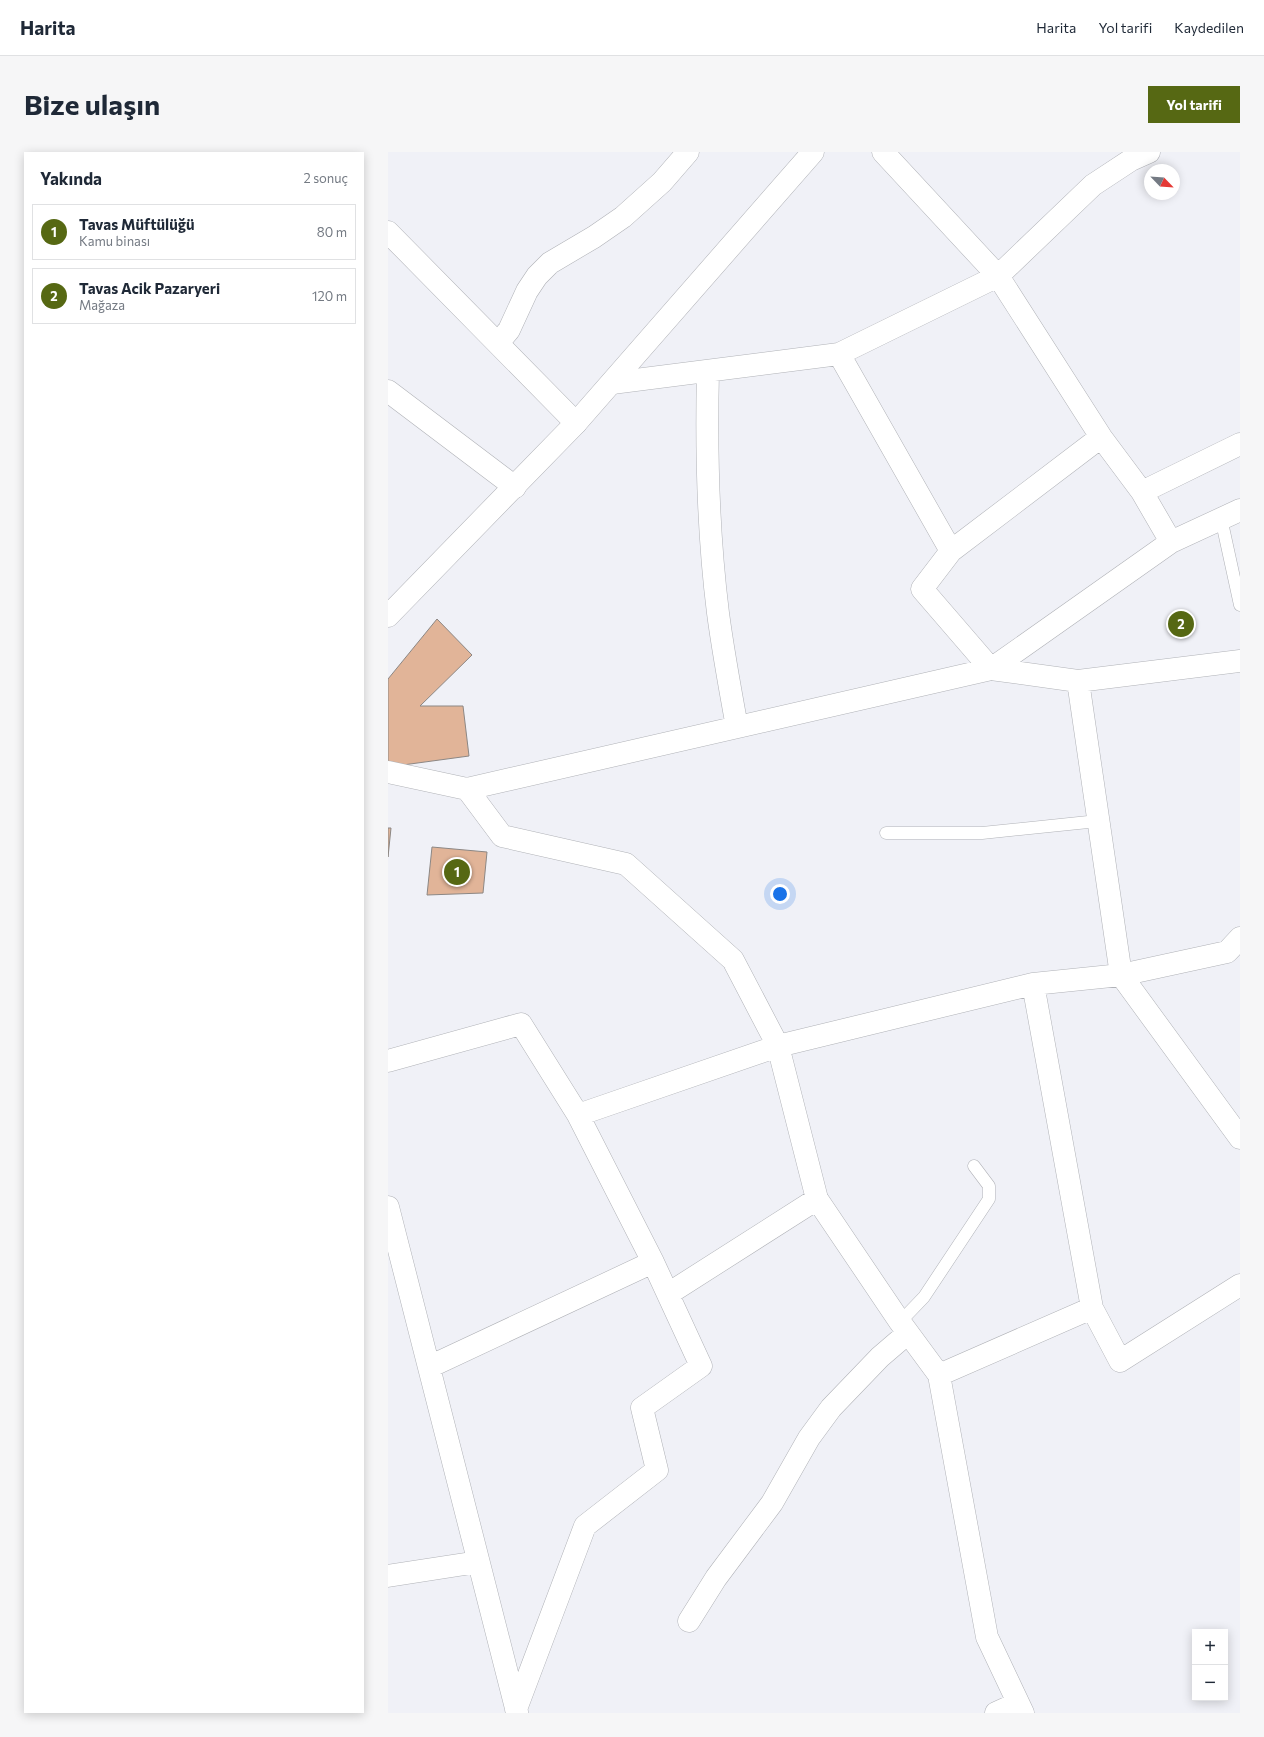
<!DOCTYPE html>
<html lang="tr">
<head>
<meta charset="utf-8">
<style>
  body { margin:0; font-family:Commissioner,sans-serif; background:#f6f6f7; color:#1f2937 }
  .controls { position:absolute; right:12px; bottom:12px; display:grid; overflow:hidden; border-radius:0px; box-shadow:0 2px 10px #0003 }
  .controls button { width:36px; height:36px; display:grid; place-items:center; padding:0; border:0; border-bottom:1px solid #e0e1e3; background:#fff; color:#1f2937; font:20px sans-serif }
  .compass { position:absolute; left:756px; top:12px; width:36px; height:36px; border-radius:50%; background:#fff; box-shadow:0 2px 10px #0003; rotate:115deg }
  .you { position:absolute; left:392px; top:742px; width:14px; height:14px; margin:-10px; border:3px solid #fff; border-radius:50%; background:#1a73e8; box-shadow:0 0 0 6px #1a73e833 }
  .badge { display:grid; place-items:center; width:26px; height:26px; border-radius:50%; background:#566813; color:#fff; font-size:13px; font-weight:700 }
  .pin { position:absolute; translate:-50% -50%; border:2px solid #fff; box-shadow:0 1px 4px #0006 }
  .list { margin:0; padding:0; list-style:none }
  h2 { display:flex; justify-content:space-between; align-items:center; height:52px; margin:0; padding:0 16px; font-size:17px }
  h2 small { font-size:13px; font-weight:400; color:#747a83 }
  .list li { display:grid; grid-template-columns:26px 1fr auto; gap:12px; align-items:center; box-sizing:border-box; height:56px; margin:0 8px 8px; padding:0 8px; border:1px solid #e0e1e3; border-radius:0px }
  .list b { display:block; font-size:15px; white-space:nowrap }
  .list p { margin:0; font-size:13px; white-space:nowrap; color:#747a83 }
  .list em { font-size:13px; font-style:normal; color:#747a83 }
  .map { position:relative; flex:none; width:852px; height:1561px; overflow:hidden; border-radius:0px }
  header { display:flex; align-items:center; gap:24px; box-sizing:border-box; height:56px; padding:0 20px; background:#fff; border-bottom:1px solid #e0e1e3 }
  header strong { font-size:19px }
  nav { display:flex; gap:22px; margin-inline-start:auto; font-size:14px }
  .intro { display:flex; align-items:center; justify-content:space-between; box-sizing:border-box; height:96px; padding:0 24px }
  h1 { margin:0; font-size:28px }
  .button { padding:10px 18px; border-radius:0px; background:#566813; color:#fff; font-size:14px; font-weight:700 }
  main { display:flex; gap:24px; padding:0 24px }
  aside { flex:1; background:#fff; border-radius:0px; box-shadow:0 2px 10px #0003 }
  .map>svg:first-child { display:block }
</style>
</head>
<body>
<header>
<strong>Harita</strong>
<nav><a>Harita</a><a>Yol tarifi</a><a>Kaydedilen</a></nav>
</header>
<div class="intro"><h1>Bize ulaşın</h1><a class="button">Yol tarifi</a></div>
<main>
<aside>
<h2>Yakında<small>2 sonuç</small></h2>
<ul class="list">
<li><span class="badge">1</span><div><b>Tavas Müftülüğü</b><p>Kamu binası</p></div><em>80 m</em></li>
<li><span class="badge">2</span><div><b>Tavas Acik Pazaryeri</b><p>Mağaza</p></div><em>120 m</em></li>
</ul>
</aside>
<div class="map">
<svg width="852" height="1561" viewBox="0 0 852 1561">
  <rect width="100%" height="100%" fill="#f0f1f7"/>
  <path fill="#e1b498" stroke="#8c8784" d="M49,467L84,503L32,554H75L81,604L0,615V527Z
    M0,676H3L0,705Z
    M44,695L99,700L95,741L39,743Z"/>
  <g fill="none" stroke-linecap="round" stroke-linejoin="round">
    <defs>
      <path id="service" d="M833,366L852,453
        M498,681H594L710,669
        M512,1170L536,1145L601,1047V1034L586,1014"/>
      <path id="minor" d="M495,0L610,124L713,285L754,340L783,390L852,358
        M0,80L188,271
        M110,191L121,178L139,139L149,124L162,111L206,85L235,65L274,30L300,0
        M451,202L563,399L534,437L603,517L690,529L852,509
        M320,219C318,300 320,381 330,461C335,499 342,537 349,575
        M224,231L451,202L610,124L705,33L743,8L761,0
        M0,239L127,335
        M754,340L852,292
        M563,399L713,285
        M690,529L733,823L839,800L852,786
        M0,620L79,637L603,517L783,390
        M645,832L704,1156L732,1209L852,1133
        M0,909L133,872L190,963L390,894L345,808L238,712L114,684L79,637
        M429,1047L512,1170L551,1223L704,1156
        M0,1055L129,1560
        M280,1142L429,1047L390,894L645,832L733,823L852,986
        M41,1215L265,1110L190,963
        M551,1223L599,1485L635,1561
        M0,1424L90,1410
        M301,1469L328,1426L384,1351L421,1286L443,1256L492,1205L520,1181
        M128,1557L197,1374L269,1318L254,1256L313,1214L265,1110
        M608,1561L630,1551"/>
      <path id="secondary" d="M0,464L188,271L425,0"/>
    </defs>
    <use href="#service" stroke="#b0b2b7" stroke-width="13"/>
    <use href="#minor" stroke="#b0b2b7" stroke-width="23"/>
    <use href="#secondary" stroke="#b0b2b7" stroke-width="23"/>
    <use href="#service" stroke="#fff" stroke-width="12"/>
    <use href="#minor" stroke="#fff" stroke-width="22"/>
    <use href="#secondary" stroke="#fff" stroke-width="22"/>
  </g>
</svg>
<div class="controls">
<button>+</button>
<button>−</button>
</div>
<svg class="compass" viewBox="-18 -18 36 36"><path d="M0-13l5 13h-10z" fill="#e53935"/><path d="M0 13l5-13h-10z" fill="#747a83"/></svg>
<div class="you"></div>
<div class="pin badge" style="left:69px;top:720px">1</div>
<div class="pin badge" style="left:793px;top:472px">2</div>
</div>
</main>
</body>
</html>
